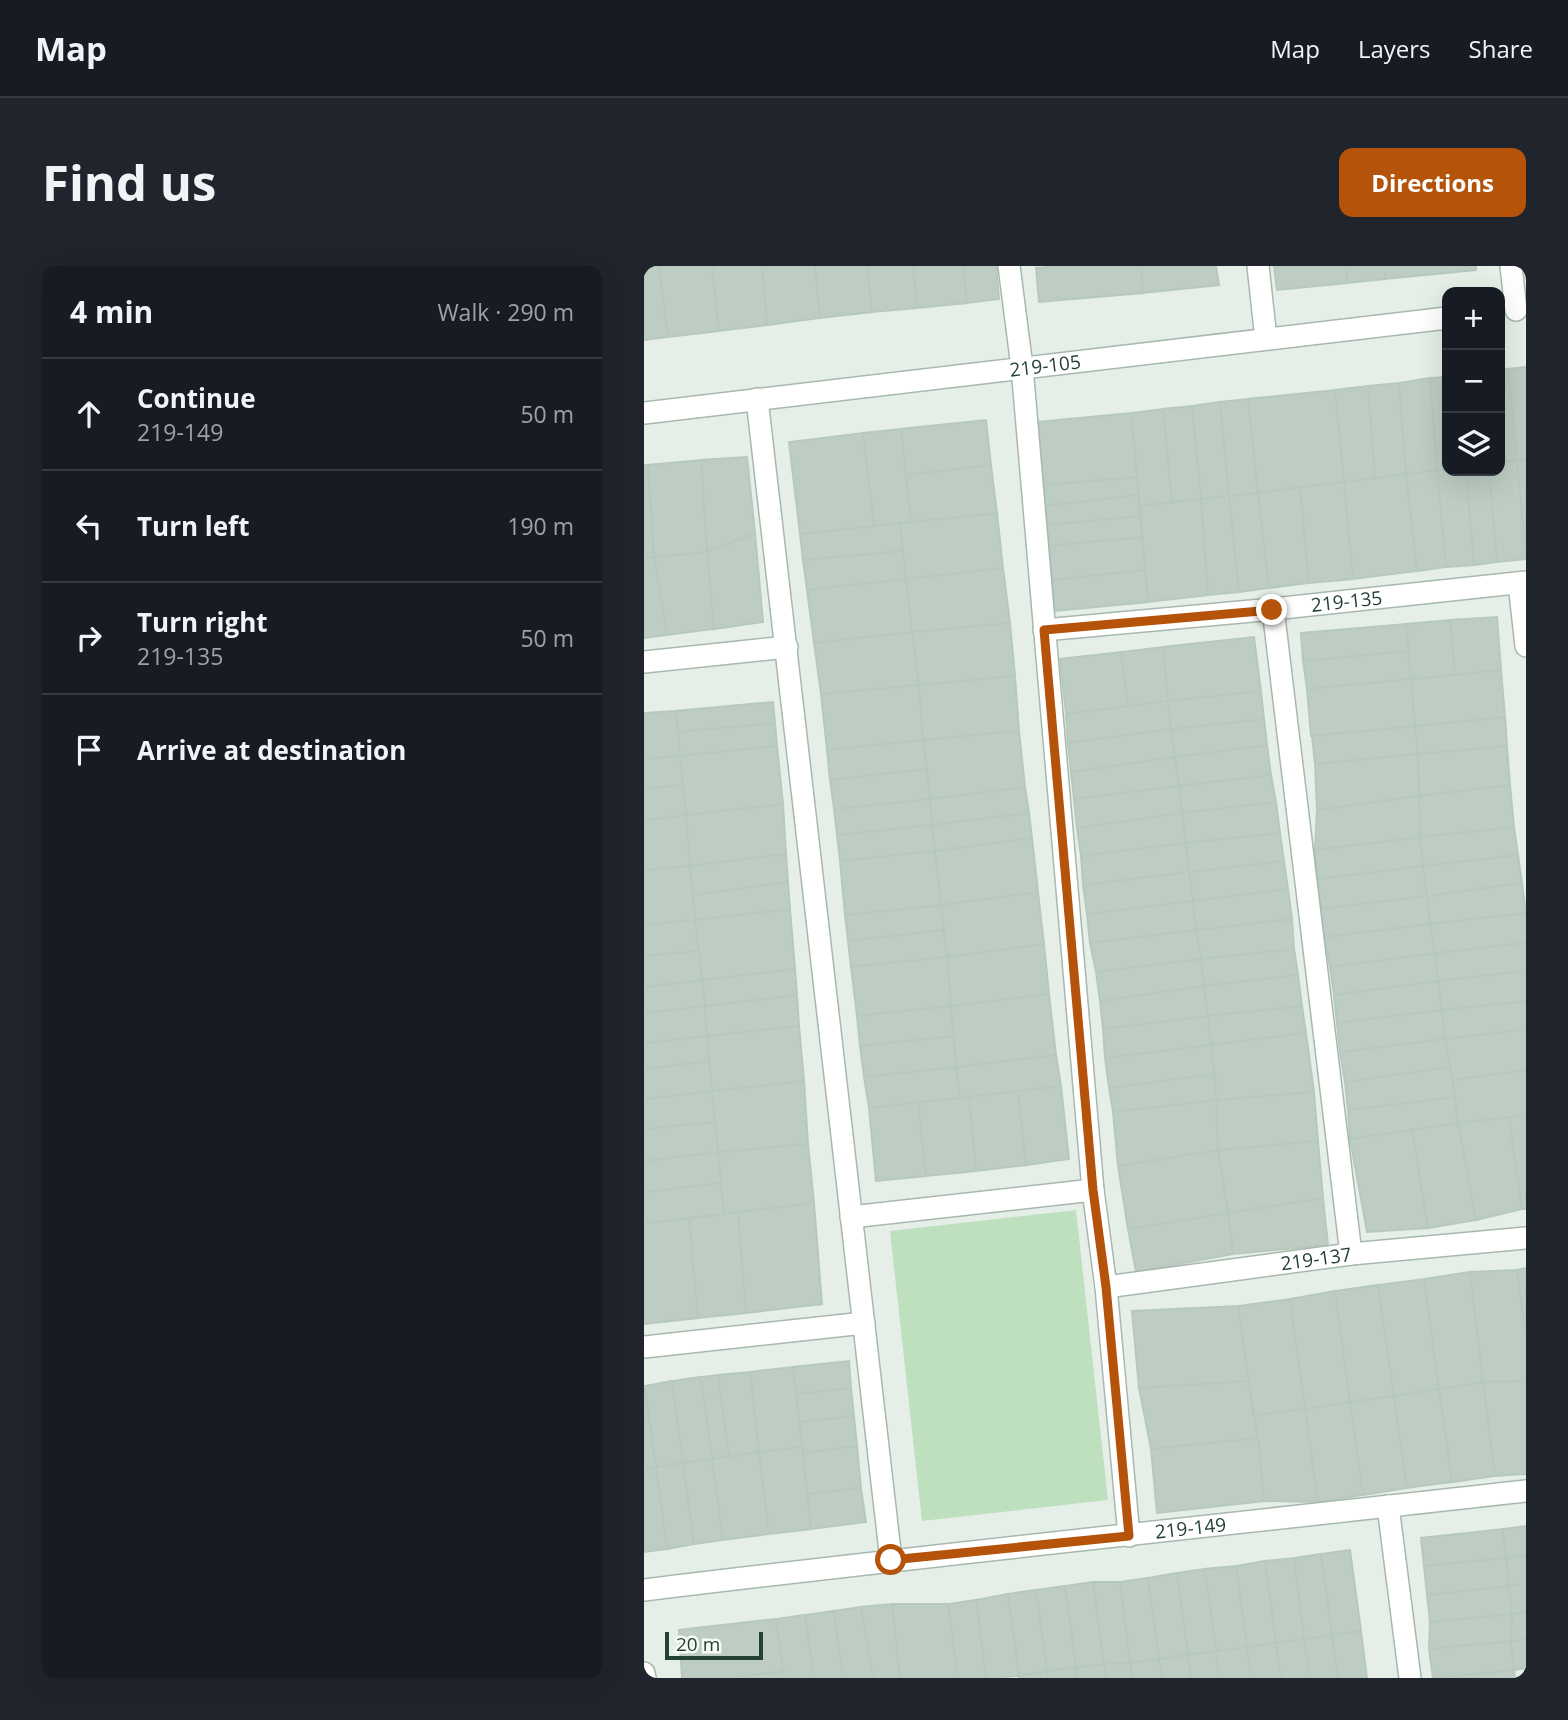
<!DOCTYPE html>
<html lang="en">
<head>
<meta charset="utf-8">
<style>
  body { margin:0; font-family:"Open Sans",sans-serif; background:#20242c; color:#f1f3f6 }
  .controls { position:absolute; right:21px; top:21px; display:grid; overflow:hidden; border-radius:14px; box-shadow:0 7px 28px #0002 }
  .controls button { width:63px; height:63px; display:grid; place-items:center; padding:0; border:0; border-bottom:2px solid #363941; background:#171b24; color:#f1f3f6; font:35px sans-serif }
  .scale { position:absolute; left:21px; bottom:18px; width:98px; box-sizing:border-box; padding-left:7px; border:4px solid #234232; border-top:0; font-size:19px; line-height:24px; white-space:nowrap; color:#234232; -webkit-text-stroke:5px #f6fbf7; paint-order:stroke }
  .stop { position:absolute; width:21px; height:21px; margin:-16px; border:5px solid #b45309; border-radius:50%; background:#fff }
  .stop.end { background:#b45309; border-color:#fff; box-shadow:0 2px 7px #0008 }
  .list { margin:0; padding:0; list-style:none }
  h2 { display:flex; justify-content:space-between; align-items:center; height:91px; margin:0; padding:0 28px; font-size:30px }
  h2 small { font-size:23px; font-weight:400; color:#9ea1a6 }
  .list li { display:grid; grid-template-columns:46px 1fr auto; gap:21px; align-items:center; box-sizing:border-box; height:112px; padding:0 28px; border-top:2px solid #363941 }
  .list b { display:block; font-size:26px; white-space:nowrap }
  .list p { margin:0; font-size:23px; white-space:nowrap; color:#9ea1a6 }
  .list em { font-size:23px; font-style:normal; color:#9ea1a6 }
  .icon { flex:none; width:38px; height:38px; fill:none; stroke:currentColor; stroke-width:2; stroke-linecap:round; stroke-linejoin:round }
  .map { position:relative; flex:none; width:882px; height:1412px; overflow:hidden; border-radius:14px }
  header { display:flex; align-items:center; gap:42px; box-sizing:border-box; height:98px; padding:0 35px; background:#171b24; border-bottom:2px solid #363941 }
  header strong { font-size:33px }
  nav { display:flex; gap:38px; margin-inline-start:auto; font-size:24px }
  .intro { display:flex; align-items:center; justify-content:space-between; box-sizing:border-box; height:168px; padding:0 42px }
  h1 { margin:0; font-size:49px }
  .button { padding:18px 32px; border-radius:14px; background:#b45309; color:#fff; font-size:24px; font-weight:700 }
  main { display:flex; gap:42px; padding:0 42px }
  aside { flex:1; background:#171b24; border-radius:14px; box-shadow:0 7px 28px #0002 }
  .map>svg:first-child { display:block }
</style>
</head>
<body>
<header>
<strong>Map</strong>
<nav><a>Map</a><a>Layers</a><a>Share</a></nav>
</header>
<div class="intro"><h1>Find us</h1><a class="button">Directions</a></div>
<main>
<aside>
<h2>4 min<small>Walk · 290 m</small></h2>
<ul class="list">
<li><svg class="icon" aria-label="ahead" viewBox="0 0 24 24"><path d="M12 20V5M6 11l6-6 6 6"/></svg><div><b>Continue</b><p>219-149</p></div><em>50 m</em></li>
<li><svg class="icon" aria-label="left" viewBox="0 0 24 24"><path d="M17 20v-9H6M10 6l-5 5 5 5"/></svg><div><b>Turn left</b></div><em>190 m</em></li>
<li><svg class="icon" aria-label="right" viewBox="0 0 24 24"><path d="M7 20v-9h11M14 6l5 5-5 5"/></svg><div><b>Turn right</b><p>219-135</p></div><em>50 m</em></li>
<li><svg class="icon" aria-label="arrive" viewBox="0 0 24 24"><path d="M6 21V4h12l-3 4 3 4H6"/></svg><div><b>Arrive at destination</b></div></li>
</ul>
</aside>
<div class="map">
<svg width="882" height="1412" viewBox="0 0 882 1412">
  <rect width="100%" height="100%" fill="#e5efe8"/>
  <path fill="#bee0bf" d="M432,944L464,1234L278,1255L246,965Z"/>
  <path fill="#bdcdc3" stroke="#b7c9bd" stroke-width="2" d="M0,0H15L24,71L0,74Z
    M15,0H68L75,65L24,71Z
    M68,0H118L123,59L75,65Z
    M118,0H171L176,52L123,59Z
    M171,0H223L228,46L176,52Z
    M223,0H269L273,42L228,46Z
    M269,0H319L323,37L273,42Z
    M319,0H352L355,33L323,37Z
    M416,0H497L499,27L395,36L392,2Z
    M497,0H572L575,19L499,27Z
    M630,0H702L703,17L633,24Z
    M702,0H740L741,13L703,17Z
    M740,0H832V4L741,13Z
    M882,101V193L873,194L864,103Z
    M864,103L873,194L856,196V104Z
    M803,111V203L793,204L786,112Z
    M786,112L793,204L762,208L755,117Z
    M755,117L762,208L731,212L724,120Z
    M724,120L731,212L700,216L691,124Z
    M691,124L700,216L614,227L604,133Z
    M604,133L614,227L585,230L576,136Z
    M576,136L585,230L557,233L548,140Z
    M548,140L557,233L528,236L519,143Z
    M519,143L528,236L496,240L487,147Z
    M487,147L493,211L399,219L394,156Z
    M342,154L347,199L262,209L257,163Z
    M257,163L267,256L230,260L219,167Z
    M219,167L230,260L156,268L145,176Z
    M103,191L111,267L63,286L57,194Z
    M882,193V293L873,194Z
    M57,194L63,286L10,291L4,199Z
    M873,194L882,293L853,296L845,205H856V196Z
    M0,199H4L10,291L0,292Z
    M347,199L353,247L267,256L262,209Z
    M803,203V205H822L830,299L802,301L793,204Z
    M793,204L802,301L773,305L762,208Z
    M822,205H845L853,296L830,299Z
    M762,208L773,305L709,313L700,216Z
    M493,211L494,229L400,240L399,219Z
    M700,216L709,313L665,317L656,221Z
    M656,221L665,317L625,322L614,227Z
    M614,227L625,322L595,326L585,230Z
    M494,229L496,250L402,259L400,240Z
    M585,230L595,326L564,329L557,233Z
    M557,233L564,329L504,336L496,240Z
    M353,247L359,302L262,313L256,257Z
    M496,250L498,271L405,280L402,259Z
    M256,257L259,285L159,294L156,268Z
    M111,267L119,356L70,363L63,286Z
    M498,271L501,304L408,314L405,280Z
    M259,285L262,313L163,324L159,294Z
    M63,286L70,363L23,369L10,291Z
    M10,291L23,369L0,372V292Z
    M359,302L366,357L268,366L262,313Z
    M501,304L504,336L411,345L408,314Z
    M262,313L268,366L170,377L163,324Z
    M853,351L857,404L811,409L806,354Z
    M806,354L811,409L767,413L762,358Z
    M366,357L371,410L275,419L268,366Z
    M762,358L764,385L659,395L657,367Z
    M268,366L275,419L177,428L170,377Z
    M610,371L617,425L524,435L519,381Z
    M519,381L524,435L484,440L477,386Z
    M764,385L767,413L663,423L659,395Z
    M477,386L484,440L422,448L416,393Z
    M857,404L861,451L771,460L767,413Z
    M371,410L375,465L279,474L275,419Z
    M767,413L771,460L667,470L663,423Z
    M275,419L279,474L183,484L177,428Z
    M617,425L620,453L527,463L524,435Z
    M524,435L527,463L424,477L422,448Z
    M129,436L131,457L34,466L32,445Z
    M32,445L36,490L0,493V447Z
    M861,451L863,480L774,488L771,460Z
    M620,453L623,479L531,491L527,463Z
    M131,457L133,480L36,490L34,466Z
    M771,460L774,488L671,498L668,470Z
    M527,463L531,491L427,506L424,477Z
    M375,465L381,521L286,533L279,474Z
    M279,474L283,503L186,514L183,484Z
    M623,479L627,509L535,520L531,491Z
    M133,480L139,538L42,549L36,490Z
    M863,480L866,519L775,530L774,488Z
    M774,488L775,530L673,544L671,498Z
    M36,490L39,519L0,523V493Z
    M531,491L535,520L430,533L427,506Z
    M283,503L286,533L190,543L186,514Z
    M627,509L632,536L538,547L535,520Z
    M39,519L42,549L0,554V523Z
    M866,519L870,561L776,571L775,530Z
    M535,520L538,547L433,562L430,533Z
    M381,521L385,547L288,559L286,533Z
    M775,530L776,571L671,584L673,544Z
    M286,533L288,559L193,569L190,543Z
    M632,536L636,567L542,577L538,547Z
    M139,538L142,588L46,600L42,549Z
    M385,547L388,572L291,585L288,559Z
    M538,547L542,577L437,590L433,562Z
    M42,549L46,600L0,604V554Z
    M288,559L291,585L196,595L193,569Z
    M870,561L874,589L779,600L776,571Z
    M636,567L640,595L545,606L542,577Z
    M776,571L779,600L673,613L671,584Z
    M388,572L394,626L297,639L291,585Z
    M542,577L545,606L439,619L437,590Z
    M291,585L297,639L201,649L196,595Z
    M142,588L144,616L49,629L46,600Z
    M874,589L878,617L783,630L779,600Z
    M640,595L644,623L549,635L545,606Z
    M46,600L51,654L0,659V604Z
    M779,600L783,630L677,643L673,613Z
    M545,606L549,635L443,648L439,619Z
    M144,616L146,643L51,654L49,629Z
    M878,617L882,647L786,658L783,630Z
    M644,623L648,653L552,664L549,635Z
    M394,626L400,678L303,691L297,639Z
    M783,630L786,658L680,671L677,643Z
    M549,635L552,664L446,677L443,648Z
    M297,639L299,664L204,675L201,649Z
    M146,643L151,703L58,714L51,654Z
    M882,647V677L791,687L786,658Z
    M648,653L650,683L557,693L552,664Z
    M51,654L55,685L0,690V659Z
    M786,658L791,687L686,701L680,671Z
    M299,664L303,691L207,701L204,675Z
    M552,664L557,693L452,706L446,677Z
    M882,677V705L794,715L791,687Z
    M400,678L405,728L307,740L303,691Z
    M650,683L654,709L560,720L557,693Z
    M55,685L58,714L0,721V690Z
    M791,687L794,715L690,729L686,701Z
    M303,691L307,740L213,750L207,701Z
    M557,693L560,720L456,735L452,706Z
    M151,703L153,729L61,740L58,714Z
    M882,705V735L798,744L794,715Z
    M654,709L658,740L564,750L560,720Z
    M58,714L61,740L0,747V721Z
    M794,715L798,744L693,757L690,729Z
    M560,720L564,750L459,763L456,735Z
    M405,728L412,789L312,801L307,740Z
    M153,729L155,760L63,770L61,740Z
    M882,735V763L801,773L798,744Z
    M61,740L63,770L0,777V747Z
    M307,740L310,770L216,780L213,750Z
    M658,740L662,767L567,779L564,750Z
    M798,744L801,773L696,786L693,757Z
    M564,750L567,779L461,792L459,763Z
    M155,760L160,815L68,825L63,770Z
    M882,763V804L809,814L801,773Z
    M662,767L670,826L572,834L567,779Z
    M63,770L65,795L0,803V777Z
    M310,770L312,801L220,811L216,780Z
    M801,773L806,801L701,816L696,786Z
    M567,779L571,808L465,822L461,792Z
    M412,789L417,820L316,832L312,801Z
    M65,795L68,825L0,833V803Z
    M312,801L316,832L225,842L220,811Z
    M806,801L811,831L704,844L701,816Z
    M882,804V849L814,857L809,814Z
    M571,808L572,834L469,846L465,822Z
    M160,815L164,878L74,886L68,825Z
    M417,820L425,893L382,899L374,825Z
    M68,825L71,856L0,863V833Z
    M374,825L382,899L332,905L325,831Z
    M670,826L674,875L574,884L572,834Z
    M325,831L332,905L282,910L274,836Z
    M811,831L814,857L706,873L704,844Z
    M572,834L574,884L474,900L469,846Z
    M274,836L282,910L232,915L225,842Z
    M882,849V943H878L865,851Z
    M865,851L878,943L832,954L814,857Z
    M71,856L74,886L0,895V863Z
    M814,857L832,954L784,962L768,864Z
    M768,864L784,962L723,966L706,873Z
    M674,875L679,932L584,947L574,884Z
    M164,878L170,937L80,948L74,886Z
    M574,884L584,947L484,963L474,900Z
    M74,886L77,917L0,926V895Z
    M77,917L80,948L0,957V926Z
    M679,932L684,979L589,988L584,947Z
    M170,937L178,1038L102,1047L94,946Z
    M94,946L102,1047L54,1052L45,953Z
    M584,947L589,988L492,1006L484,963Z
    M45,953L54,1052L0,1058V957Z
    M882,1002V1071L873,1004Z
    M873,1004L882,1071V1115L839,1116L826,1006Z
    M826,1006L839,1116L795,1123L780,1013Z
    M780,1013L795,1123L750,1130L734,1019Z
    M734,1019L750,1130L706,1136L691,1025Z
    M691,1025L706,1136L661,1143L646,1033Z
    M646,1033L661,1143L609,1149L594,1040Z
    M594,1040L605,1115L495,1122L488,1045Z
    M205,1095L207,1122L152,1128L149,1101Z
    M149,1101L158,1181L115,1186L106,1106Z
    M106,1106L115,1186L85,1190L74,1109Z
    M74,1109L85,1190L68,1193L57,1111Z
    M57,1111L68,1193L39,1197L28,1115Z
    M28,1115L39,1197L12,1201L1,1120Z
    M605,1115L614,1172L507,1183L495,1122Z
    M882,1115V1208L851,1210L839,1116Z
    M839,1116L851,1210L808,1216L795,1123Z
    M0,1120L12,1201L0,1203Z
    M207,1122L210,1150L155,1156L152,1128Z
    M795,1123L808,1216L763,1222L750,1130Z
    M750,1130L763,1222L719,1229L706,1136Z
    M706,1136L719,1229L674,1236L661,1143Z
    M661,1143L674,1236L620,1235L614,1172L609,1149Z
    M210,1150L213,1180L159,1187L155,1156Z
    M614,1172L620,1235L513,1247L507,1183Z
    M213,1180L217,1222L163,1228L159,1187Z
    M158,1181L167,1263L125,1268L115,1186Z
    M115,1186L125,1268L79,1274L68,1193Z
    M68,1193L79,1274L50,1278L39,1197Z
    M39,1197L50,1278L23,1283L12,1201Z
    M12,1201L23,1283L0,1286V1203Z
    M217,1222L222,1256L167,1263L163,1228Z
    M882,1260V1289L862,1292L859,1263Z
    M859,1263L862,1292L780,1300L777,1272Z
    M706,1284L717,1365L688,1369L677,1288Z
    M677,1288L688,1369L660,1373L650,1292Z
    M882,1289V1318L865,1320L862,1292Z
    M650,1292L660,1373L632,1377L621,1295Z
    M862,1292L865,1320L783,1329L780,1300Z
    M621,1295L632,1377L603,1381L592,1300Z
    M592,1300L603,1381L572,1385L561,1303Z
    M561,1303L572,1385L544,1389L533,1307Z
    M533,1307L544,1389L515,1393L504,1312Z
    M504,1312L515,1393L486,1397L476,1316Z
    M449,1316L460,1398L432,1401L421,1320Z
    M449,1316H476L486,1397L460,1398Z
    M882,1318V1346L868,1348L865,1320Z
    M421,1320L432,1401L403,1405L392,1324Z
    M865,1320L868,1348L786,1356L783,1329Z
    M392,1324L403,1405L375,1410L364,1328Z
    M364,1328L375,1410L342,1412L332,1334Z
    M332,1334L342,1412H314L304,1338Z
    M248,1338L256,1412H229L217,1341Z
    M248,1338H304L314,1412H256Z
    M217,1341L229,1412H199L190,1345Z
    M190,1345L199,1412H170L161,1349Z
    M882,1346V1373L867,1375L868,1348Z
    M868,1348L867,1375L785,1383L786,1356Z
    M161,1349L170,1412H140L132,1353Z
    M132,1353L139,1405L85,1412H38L35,1364Z
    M717,1365L723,1412H694L688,1369Z
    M688,1369L694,1412H666L660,1373Z
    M660,1373L666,1412H637L632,1377Z
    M882,1373V1402L870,1404L867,1375Z
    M867,1375L870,1404L789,1412L785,1383Z
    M632,1377L637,1412H607L603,1381Z
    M603,1381L607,1412H575L572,1385Z
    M572,1385L575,1412H547L544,1389Z
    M544,1389L547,1412H518L515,1393Z
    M515,1393L518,1412H488L486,1397Z
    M486,1397L488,1412H462L460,1398Z
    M460,1398L462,1412H433L432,1401Z
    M432,1401L433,1412H404L403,1405Z
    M870,1404L871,1412H790Z
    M139,1405L140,1412H85Z
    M403,1405L404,1412H375V1410Z"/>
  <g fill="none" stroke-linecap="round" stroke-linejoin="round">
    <defs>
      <g id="minor">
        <path d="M365,0L378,101L449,924L462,1021L485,1270"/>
        <path d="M614,0L622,73"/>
        <path d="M867,0L872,44"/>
        <path d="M113,133L247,1294"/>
        <path id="s1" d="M0,147L803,52"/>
        <path d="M875,317L882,380"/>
        <path d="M629,343L707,988"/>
        <path id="s2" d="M400,364L629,343L882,316"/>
        <path d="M0,396L143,381"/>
        <path d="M207,951L449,924"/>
        <path id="s3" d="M462,1021L707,988L882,972"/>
        <path d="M0,1081L220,1057"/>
        <path d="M744,1240L766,1412"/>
        <path id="s4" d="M0,1324C294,1288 588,1258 882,1225"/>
        <path d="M0,1407L1,1412"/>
      </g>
    </defs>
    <use href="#minor" stroke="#a7b8ae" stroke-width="24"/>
    <use href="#minor" stroke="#fff" stroke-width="21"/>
  </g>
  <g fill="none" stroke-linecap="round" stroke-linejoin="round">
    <path stroke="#b45309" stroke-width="9" d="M247,1294L485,1270L462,1021L449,924L400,364L628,344"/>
  </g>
  <g text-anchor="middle" stroke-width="6" stroke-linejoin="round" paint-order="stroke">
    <g font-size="19" fill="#234232" stroke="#f6fbf7">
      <text dy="7" stroke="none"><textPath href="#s1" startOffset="404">219-105</textPath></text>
      <text dy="7" stroke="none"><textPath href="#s2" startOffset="304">219-135</textPath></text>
      <text dy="7" stroke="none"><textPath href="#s3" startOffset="212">219-137</textPath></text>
      <text dy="7" stroke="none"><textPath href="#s4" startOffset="550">219-149</textPath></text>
    </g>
  </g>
</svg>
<div class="controls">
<button>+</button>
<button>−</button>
<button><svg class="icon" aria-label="layers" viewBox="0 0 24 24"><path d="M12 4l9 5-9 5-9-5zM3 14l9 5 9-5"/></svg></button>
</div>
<div class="scale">20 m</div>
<div class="stop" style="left:247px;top:1294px"></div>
<div class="stop end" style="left:628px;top:344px"></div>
</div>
</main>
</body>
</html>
